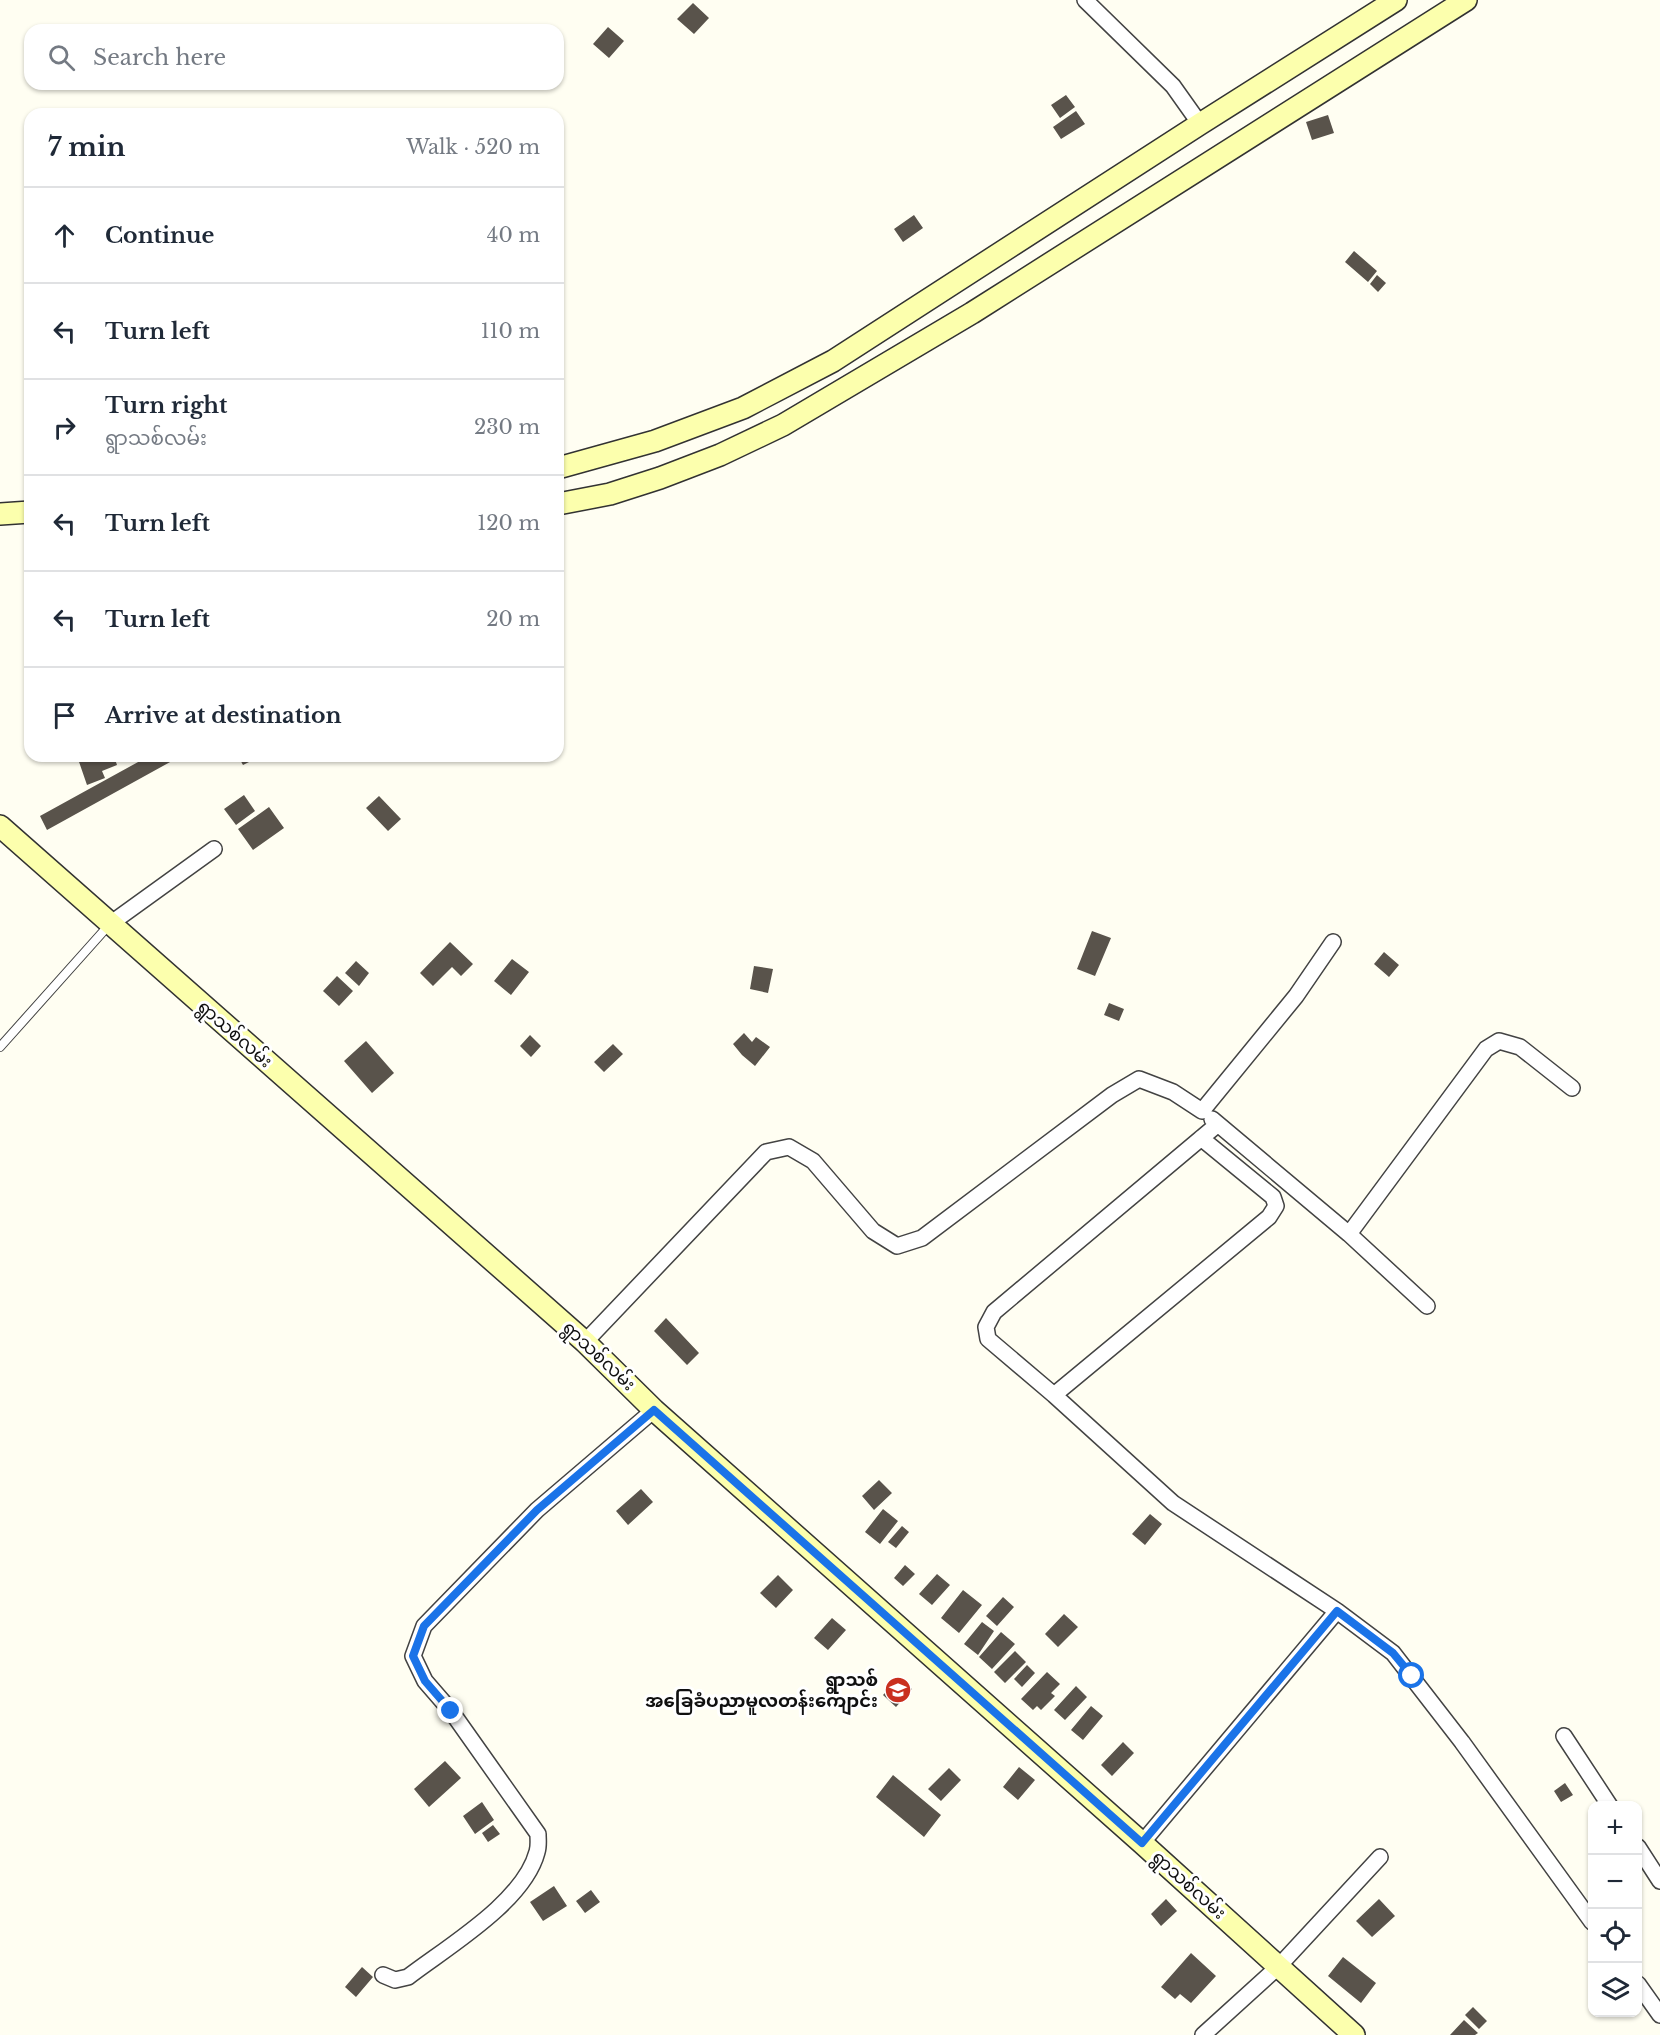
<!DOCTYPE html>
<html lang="en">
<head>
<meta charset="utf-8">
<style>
  body { margin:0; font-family:"Libre Baskerville","Noto Sans Myanmar",serif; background:#f2f2f3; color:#1f2937 }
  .controls { position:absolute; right:18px; bottom:18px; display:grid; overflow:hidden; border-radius:12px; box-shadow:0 2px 4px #0004 }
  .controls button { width:54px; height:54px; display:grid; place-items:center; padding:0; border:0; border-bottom:2px solid #e0e1e3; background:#fff; color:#1f2937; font:30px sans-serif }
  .stop { position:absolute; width:18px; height:18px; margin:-14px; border:4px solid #1a73e8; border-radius:50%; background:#fff }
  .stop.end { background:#1a73e8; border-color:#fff; box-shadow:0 2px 6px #0008 }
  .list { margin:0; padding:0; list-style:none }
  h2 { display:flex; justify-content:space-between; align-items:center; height:78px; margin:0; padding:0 24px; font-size:26px }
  h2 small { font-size:20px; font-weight:400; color:#747a83 }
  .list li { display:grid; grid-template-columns:39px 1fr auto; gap:18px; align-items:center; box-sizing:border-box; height:96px; padding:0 24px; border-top:2px solid #e0e1e3 }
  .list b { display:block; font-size:22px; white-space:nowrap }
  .list p { margin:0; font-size:20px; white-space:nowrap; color:#747a83 }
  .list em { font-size:20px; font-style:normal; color:#747a83 }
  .icon { flex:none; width:33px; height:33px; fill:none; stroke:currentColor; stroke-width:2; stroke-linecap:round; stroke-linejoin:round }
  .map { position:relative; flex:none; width:1660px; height:2035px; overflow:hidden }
  .search { position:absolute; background:#fff; box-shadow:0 2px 4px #0004; left:24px; top:24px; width:540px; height:66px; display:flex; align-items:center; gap:15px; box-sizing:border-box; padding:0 21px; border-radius:18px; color:#747a83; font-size:22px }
  .panel { position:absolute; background:#fff; box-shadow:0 2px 4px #0004; left:24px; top:108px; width:540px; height:654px; border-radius:18px }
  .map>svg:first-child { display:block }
</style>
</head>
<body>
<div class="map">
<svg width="1660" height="2035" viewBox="0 0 1660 2035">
  <rect width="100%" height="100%" fill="#fffef2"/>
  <path fill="#59534b" d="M693,3L709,18L694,34L677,19Z
    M608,27L624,41L609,58L593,44Z
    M1066,95L1075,107L1060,118L1051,105Z
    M1076,111L1085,124L1061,139L1053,127Z
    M1328,115L1334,133L1312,140L1306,122Z
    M914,215L923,228L903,242L894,229Z
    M1354,251L1377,271L1368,282L1345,262Z
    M1377,275L1386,283L1378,292L1370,284Z
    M77,756H114L117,765L102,771L105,778L87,785Z
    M149,756H181L47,830L40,816Z
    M238,756H261L243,765Z
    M244,795L255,811L236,825L224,809Z
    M379,796L401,819L388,831L366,808Z
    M269,807L284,828L253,850L238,829Z
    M1092,931L1111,938L1095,976L1077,969Z
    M450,942L473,964L461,976L452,967L433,986L420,973Z
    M1384,952L1399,965L1389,977L1374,964Z
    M512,959L529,972L511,995L494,981Z
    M356,961L369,973L359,986L345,973Z
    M754,966L773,969L768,993L750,989Z
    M337,976L353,991L339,1006L323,991Z
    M1109,1003L1124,1009L1119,1021L1104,1015Z
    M744,1033L752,1042L756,1037L770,1047L755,1066L742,1055L733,1044Z
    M530,1035L541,1046L531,1057L520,1046Z
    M366,1041L394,1073L372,1093L344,1061Z
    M613,1044L623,1054L604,1072L594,1062Z
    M666,1318L699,1353L687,1365L654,1331Z
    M879,1480L892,1493L874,1510L862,1496Z
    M641,1489L653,1502L628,1525L616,1511Z
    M883,1509L898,1521L880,1544L865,1532Z
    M1150,1514L1162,1524L1145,1545L1132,1534Z
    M902,1526L909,1532L896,1548L888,1542Z
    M905,1565L915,1574L903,1586L894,1578Z
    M937,1574L950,1585L932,1605L919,1594Z
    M778,1575L793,1590L776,1608L760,1593Z
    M963,1590L982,1605L959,1633L941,1618Z
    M1003,1597L1014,1607L997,1626L986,1616Z
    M1064,1614L1078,1627L1058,1647L1045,1634Z
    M832,1618L846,1630L828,1650L814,1638Z
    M982,1622L994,1631L978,1655L964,1644Z
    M1001,1632L1015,1644L992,1669L979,1657Z
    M1015,1651L1026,1662L1005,1683L994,1672Z
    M1027,1665L1035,1673L1022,1687L1014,1679Z
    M1047,1672L1060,1684L1051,1693L1055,1696L1041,1710L1037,1706L1033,1710L1021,1699Z
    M899,1678L912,1689L896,1707L883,1695Z
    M1076,1686L1087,1697L1065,1720L1054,1710Z
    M1091,1706L1103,1716L1083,1740L1071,1730Z
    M1123,1742L1134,1753L1112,1776L1101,1765Z
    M445,1761L461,1778L429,1807L414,1789Z
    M1019,1767L1035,1780L1018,1800L1003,1787Z
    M949,1768L961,1780L941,1801L928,1789Z
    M893,1775L941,1815L924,1837L876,1797Z
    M1565,1783L1573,1795L1561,1802L1554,1791Z
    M482,1802L494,1820L475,1834L463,1816Z
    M493,1825L500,1834L488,1842L482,1833Z
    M554,1886L567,1906L543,1921L530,1902Z
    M591,1890L600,1902L585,1913L576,1901Z
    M1166,1899L1177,1911L1161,1926L1151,1914Z
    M1379,1899L1395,1916L1372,1937L1356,1921Z
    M1191,1953L1216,1976L1191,2003L1180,1994L1175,1999L1161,1987Z
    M1343,1957L1376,1983L1361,2003L1328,1976Z
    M362,1967L373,1977L356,1997L345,1987Z
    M1473,2007L1487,2021L1479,2029L1465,2015Z
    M1464,2020L1478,2033L1475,2035H1450Z"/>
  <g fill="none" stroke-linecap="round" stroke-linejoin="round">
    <defs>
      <path id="lane" d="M0,1047L109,925"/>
      <path id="street" d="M1085,0L1173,86L1200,124
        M110,924L214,849
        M1212,1119L1349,1234L1427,1306
        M1218,1124L994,1312L986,1327L988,1339L1054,1395L1173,1503L1337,1611L1393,1653L1462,1742L1592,1922
        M1349,1234L1486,1049L1499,1041L1520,1047L1572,1088
        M585,1342L766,1152L789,1147L813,1161L873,1231L897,1246L922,1238L1112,1095L1139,1079L1173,1092L1202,1111L1296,996L1333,942
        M1054,1395L1269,1217L1276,1206L1273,1197L1201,1138
        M1564,1736L1610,1806
        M1142,1843L1337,1611
        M1638,1847L1660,1881
        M383,1975L395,1980L408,1977C447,1947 524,1902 537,1852C539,1846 538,1840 538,1834L451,1711L425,1681L413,1656L424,1626L537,1510L654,1410
        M1638,1984L1660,2015
        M1203,2035L1279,1966L1380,1857"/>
      <path id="secondary" d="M558,468L655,441L743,408L833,361L1200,124L1396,0
        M558,504L610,494L660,478L720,455L783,425L972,313L1466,0
        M0,514L30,512
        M0,826L585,1342L654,1410L1142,1843L1354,2035"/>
    </defs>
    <use href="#lane" stroke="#434343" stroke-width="10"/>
    <use href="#street" stroke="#434343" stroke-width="18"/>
    <use href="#secondary" stroke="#323232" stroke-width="24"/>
    <use href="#lane" stroke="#fff" stroke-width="8"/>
    <use href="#street" stroke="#fff" stroke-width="15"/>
    <use href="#secondary" stroke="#fcffad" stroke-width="21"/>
  </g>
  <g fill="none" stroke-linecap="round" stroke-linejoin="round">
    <path stroke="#1a73e8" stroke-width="8" d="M451,1711L425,1681L413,1656L424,1626L537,1510L654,1410L1142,1843L1337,1611L1393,1653L1412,1676"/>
  </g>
  <defs>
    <symbol id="school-disc" viewBox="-11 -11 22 22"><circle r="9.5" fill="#c9301f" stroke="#fff"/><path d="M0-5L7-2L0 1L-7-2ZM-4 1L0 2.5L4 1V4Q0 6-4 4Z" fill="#fff"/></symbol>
  </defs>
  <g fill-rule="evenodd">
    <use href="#school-disc" x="883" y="1675" width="30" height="30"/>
  </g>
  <g text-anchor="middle" stroke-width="6" stroke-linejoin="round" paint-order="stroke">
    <g font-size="18" fill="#101010" stroke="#fff">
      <text transform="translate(235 1034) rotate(41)" y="6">ရွာသစ်လမ်း</text>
      <text transform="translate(599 1356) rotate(43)" y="6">ရွာသစ်လမ်း</text>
      <text transform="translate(1189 1885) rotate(42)" y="6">ရွာသစ်လမ်း</text>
    </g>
    <g font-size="18" font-weight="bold" fill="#101010" stroke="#fff" text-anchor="end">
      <text x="878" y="1686">ရွာသစ်<tspan x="878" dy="21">အခြေခံပညာမူလတန်းကျောင်း</tspan></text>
    </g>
  </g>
</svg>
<div class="controls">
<button>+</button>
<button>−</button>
<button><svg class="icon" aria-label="locate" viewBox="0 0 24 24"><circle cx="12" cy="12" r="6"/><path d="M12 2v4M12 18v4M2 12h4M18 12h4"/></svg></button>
<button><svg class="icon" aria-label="layers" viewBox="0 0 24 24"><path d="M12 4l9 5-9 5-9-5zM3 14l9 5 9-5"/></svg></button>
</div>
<div class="stop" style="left:1412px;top:1676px"></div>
<div class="stop end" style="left:451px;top:1711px"></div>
<div class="search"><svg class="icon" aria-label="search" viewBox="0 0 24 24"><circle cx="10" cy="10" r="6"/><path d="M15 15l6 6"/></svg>Search here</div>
<section class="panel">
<h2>7 min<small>Walk · 520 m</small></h2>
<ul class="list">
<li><svg class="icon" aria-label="ahead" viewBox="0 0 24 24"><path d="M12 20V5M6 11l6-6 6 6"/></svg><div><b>Continue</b></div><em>40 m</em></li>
<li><svg class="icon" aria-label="left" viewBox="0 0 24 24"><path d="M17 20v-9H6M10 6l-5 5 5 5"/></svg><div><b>Turn left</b></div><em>110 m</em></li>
<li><svg class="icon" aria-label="right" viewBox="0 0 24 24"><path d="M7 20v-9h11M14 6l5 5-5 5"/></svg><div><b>Turn right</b><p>ရွာသစ်လမ်း</p></div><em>230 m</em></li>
<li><svg class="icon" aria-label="left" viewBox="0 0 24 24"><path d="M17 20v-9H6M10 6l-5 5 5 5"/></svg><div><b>Turn left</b></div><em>120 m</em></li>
<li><svg class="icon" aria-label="left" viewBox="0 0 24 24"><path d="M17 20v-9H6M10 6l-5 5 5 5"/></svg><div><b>Turn left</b></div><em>20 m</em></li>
<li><svg class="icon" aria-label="arrive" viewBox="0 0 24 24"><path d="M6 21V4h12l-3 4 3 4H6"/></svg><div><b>Arrive at destination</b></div></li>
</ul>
</section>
</div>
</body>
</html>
